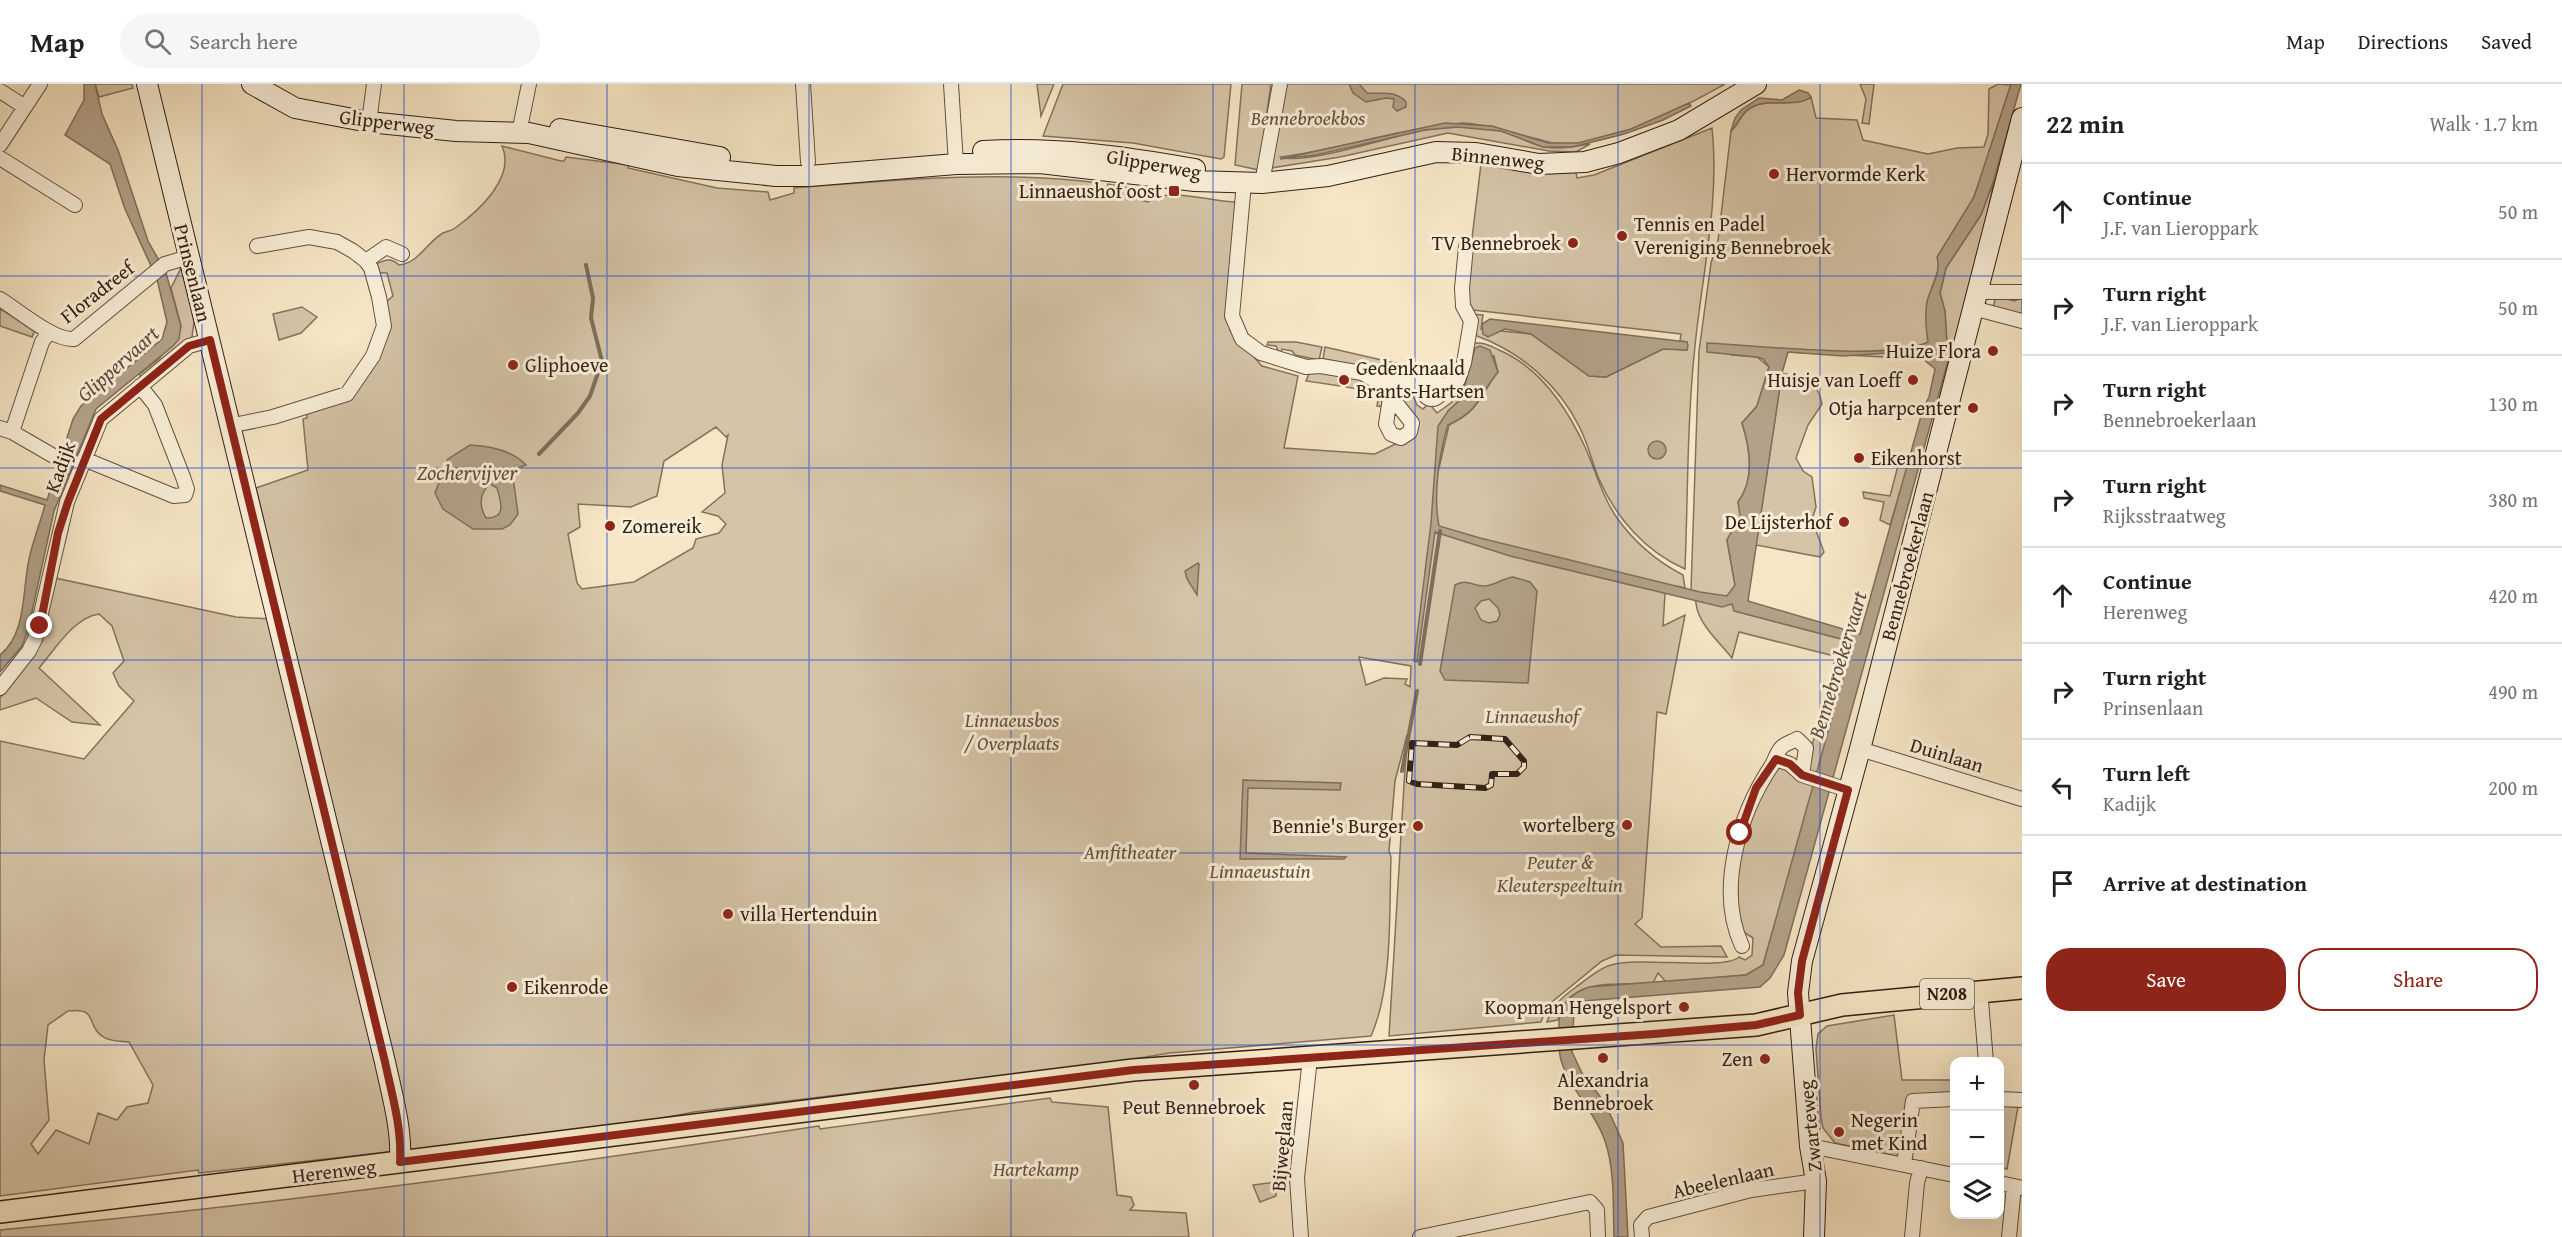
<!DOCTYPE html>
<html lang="en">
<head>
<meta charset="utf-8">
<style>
  body { margin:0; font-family:"Gentium Book Plus",serif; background:#f6f6f6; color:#202124 }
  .controls { position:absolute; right:18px; bottom:18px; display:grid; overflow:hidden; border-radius:12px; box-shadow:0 6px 24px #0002 }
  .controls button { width:54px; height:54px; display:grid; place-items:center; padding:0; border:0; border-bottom:2px solid #e0e0e0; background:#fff; color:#202124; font:30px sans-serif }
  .stop { position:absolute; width:18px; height:18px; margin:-14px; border:4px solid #8f2418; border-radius:50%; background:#fff }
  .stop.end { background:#8f2418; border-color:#fff; box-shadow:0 2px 6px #0008 }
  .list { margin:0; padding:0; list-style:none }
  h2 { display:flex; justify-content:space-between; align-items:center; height:78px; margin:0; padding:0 24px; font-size:26px }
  h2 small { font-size:20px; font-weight:400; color:#757577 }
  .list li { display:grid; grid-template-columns:39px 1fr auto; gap:18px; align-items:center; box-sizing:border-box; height:96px; padding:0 24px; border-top:2px solid #e0e0e0 }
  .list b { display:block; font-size:22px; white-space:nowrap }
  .list p { margin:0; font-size:20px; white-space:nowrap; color:#757577 }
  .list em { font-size:20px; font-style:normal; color:#757577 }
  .actions { display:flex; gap:12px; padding:18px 24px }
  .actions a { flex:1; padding:14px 0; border:2px solid #8f2418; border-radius:24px; text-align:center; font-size:21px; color:#8f2418 }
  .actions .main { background:#8f2418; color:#fff }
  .icon { flex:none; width:33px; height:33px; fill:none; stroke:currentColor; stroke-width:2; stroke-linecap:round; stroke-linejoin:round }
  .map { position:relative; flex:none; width:2022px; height:1153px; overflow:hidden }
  header { display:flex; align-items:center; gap:36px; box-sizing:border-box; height:84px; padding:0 30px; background:#fff; border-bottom:2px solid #e0e0e0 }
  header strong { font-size:28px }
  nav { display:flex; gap:33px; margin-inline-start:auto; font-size:21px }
  .search { width:420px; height:54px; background:#f6f6f6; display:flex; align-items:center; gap:15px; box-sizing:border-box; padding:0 21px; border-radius:33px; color:#757577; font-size:22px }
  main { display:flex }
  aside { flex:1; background:#fff }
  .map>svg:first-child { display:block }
</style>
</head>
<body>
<header>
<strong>Map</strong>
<div class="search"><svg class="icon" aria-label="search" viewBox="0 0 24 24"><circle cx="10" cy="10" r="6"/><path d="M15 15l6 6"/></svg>Search here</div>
<nav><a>Map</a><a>Directions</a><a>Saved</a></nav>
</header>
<main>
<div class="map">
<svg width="2022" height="1153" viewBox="0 0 2022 1153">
  <rect width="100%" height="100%" fill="#f6e6c5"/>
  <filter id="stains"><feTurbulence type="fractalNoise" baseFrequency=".00333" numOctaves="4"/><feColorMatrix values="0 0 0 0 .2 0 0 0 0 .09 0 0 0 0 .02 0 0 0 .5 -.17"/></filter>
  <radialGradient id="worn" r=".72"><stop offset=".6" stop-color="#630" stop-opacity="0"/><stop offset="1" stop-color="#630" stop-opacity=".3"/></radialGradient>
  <path fill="#d5c4a7" stroke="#84725e" stroke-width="1.5" fill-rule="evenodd" d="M95,0H132L133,4L99,13Z
    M1037,0H1054L1041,32Z
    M1063,0H1231L1224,73L1221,75L1133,59L1043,52Z
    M1242,0H1271L1259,86L1235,81Z
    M1279,0H1725C1678,26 1592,76 1538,55C1519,51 1479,38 1462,39C1401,44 1341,65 1281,73C1304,82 1395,51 1424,46C1449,42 1477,42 1501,47C1516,51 1530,60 1544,63C1560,66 1575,62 1590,60L1576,68L1549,67L1448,49L1340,73L1271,84Z
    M1860,0H1874L1869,40L1862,39L1866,15Z
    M1998,0L2011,1C1999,37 1989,75 1975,110C1954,165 1915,201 1931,265L1923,275L1788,268L1731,271L1757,273L1769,283L1757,322L1742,339C1750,364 1755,396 1738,418L1741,432L1727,456L1735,501L1734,527L1853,558L1848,583L1834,579L1838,573L1739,548L1732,574C1721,560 1704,545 1698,528C1695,520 1697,514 1691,506L1699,267L1711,179L1718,157L1731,47C1740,39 1740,29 1752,23C1768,14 1794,24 1811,13L1816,34L1857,36L1863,56L1928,70L1957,64L1984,63L1988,50L1989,5Z
    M1712,44C1720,115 1702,191 1695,262C1687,336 1688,411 1685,485C1646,468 1616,434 1599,395C1592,378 1588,360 1580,344C1559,301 1521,268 1477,252L1470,230L1483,231L1481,245L1531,250L1589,292L1606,293L1663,265L1687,266V258L1680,257L1681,250L1473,226L1465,212L1481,80L1535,88H1576L1577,94L1594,91Z
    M502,62L561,77H564L566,73L629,81L628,84L717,104L768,108L770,116L794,109V104C896,96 998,86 1100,99L1099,105L1106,107L1108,100L1130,104L1140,116L1148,118C1165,102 1212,118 1236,118L1230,246L1262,282L1298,292L1284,364L1375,370L1412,352L1382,295L1409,302L1417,321L1423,325L1429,319L1437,329L1452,318L1454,309L1448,307L1473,260C1482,257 1490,262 1499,266C1539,283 1567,324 1585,363C1596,388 1602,412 1617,434C1635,459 1656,477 1683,491L1685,504L1676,502L1665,510L1663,542L1685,531L1666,630L1657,628L1642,834L1635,840L1661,863L1721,862L1727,873L1616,871L1602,877L1547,922L1541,938L1389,952L1407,651L1395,697L1389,767L1391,773C1389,828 1393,903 1371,952L1170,969L1006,996L921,1001L694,1028L614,1043L199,1089L198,1086L0,1112V657L84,675L134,617L119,602L113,589L124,577L112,542L99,530C74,533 54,567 39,584L100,641L72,638L36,614L0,626V614C37,571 47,550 55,494L236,533L271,535L320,673L256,404L308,386L303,335L307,334L306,326L352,312L386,218L393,212L387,189H380L376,180C385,176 391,173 399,181C419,179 426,159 443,149C447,147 451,147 455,144C479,127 516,93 502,62ZM1494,272L1498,288C1478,313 1481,326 1449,341L1439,384L1448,327L1461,315L1466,297ZM716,343L726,353L728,351L722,381L725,409L702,428L718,432L726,440L719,449L696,455L693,464L634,498L582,505L577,499L568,450L580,443L578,420L631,423L657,412L664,377ZM1359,573L1411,582L1410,603L1405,600L1407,595L1384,594L1366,601ZM68,927C99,923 86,942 102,952C109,958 121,957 129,958L153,1001L148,1019L127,1023L117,1036L98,1029L89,1060L56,1046L38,1070L31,1060L49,1036L44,976L48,941Z
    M1994,96L1974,200L1952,284L1948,277L1945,227L1940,209L1946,184L1981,131Z
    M181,184L194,237L192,253L140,296V290L159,275L181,242L171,204Z
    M1996,212L2014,217L2022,214V230L1993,224Z
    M302,223L317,233L301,249L279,256L273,230Z
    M0,225L35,246L32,253L0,242Z
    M1268,258H1296L1322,263L1319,276L1295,271L1292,267L1282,265L1280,271L1276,262L1267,261Z
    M1325,263L1417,284L1416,292L1323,275Z
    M1310,287L1340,289V302L1306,297Z
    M1782,289C1805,296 1817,294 1822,320L1808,341L1796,374L1803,387L1812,393L1816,423L1812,436L1824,468L1820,473L1756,461Z
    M1349,290L1366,293L1386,310L1385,323L1377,322L1378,315L1368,307L1346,303Z
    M1899,378L1909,379L1890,441L1880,436L1884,418L1864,414L1863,408L1890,412Z
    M1833,584L1846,588L1818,690L1810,687L1807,680Z
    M1778,681L1793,687L1796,695L1815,702L1763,881L1746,891L1666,898L1658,889L1653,899C1620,902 1567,891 1558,936L1547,938C1552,922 1562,913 1576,903C1586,896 1599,884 1611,881C1640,872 1723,887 1739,873L1745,876L1752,871L1753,854L1739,845L1737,789L1743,760L1753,724Z
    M1894,931L1902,996H1954V1013L1911,1015L1900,1073L1835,1059L1823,1044L1821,1034L1816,965L1818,950L1827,942Z
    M1050,1014L1052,1018L1108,1023L1117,1111L1131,1113L1134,1121L1130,1126L1186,1129L1189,1153H0V1146C274,1121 547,1083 819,1042L820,1045Z
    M2000,1021L2018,1023L2007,1085L2000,1083Z
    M1276,1098V1112L1260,1118L1253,1101Z"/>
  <path fill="#b3a289" stroke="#7f6e5b" stroke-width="1.5" fill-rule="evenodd" d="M84,0H95L102,30L118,66L148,157L166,189L181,242L179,255L173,262L96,325L54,427L28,546L22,562L0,588V571C27,549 22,507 29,475C33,457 40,439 45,421L0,407V401L47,416L73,335L81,322L162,255L167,238L157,195L125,125L110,80L65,51L84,16Z
    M1349,0H1359L1367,9C1382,10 1395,6 1406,18V23L1397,27L1393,23L1394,15L1386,14L1366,18L1353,9Z
    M2011,0H2021L1994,96L1981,131L1946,184L1940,209L1945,227L1948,277L1784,871L1770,894L1760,903L1583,917L1574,927L1572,968L1582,989L1605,1019L1623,1059L1628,1153H1614C1613,1122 1615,1086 1605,1057C1595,1027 1570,1006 1561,976C1558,966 1559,954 1559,944C1558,923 1569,910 1589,903L1746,891L1763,881L1853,558L1734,527L1732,520L1722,523L1510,472L1435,448L1417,578L1414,577L1431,439L1438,342L1448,327L1461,315L1475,264L1480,262L1490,266L1498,288C1478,313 1480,326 1448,341C1439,370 1433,411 1439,442L1480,454L1700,508L1727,512L1735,501L1727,456L1740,432L1738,418C1755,396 1750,364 1742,339L1757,322L1769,283L1763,275L1757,273L1707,268V259C1755,261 1891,277 1928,258C1926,245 1924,228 1928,214C1933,200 1941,188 1937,173L1974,113ZM1931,266L1923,275L1935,285L1929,313L1923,325L1860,550L1748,517L1782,289L1788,268L1843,272Z
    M1799,6L1808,9L1811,13C1794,25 1770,13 1752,23C1740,29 1740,39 1731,47L1735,34L1741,26L1759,14L1782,16Z
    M1689,19L1691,22L1663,36L1624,50L1572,63H1543L1501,47L1457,43L1425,46L1316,71L1280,75L1445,39L1492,42L1548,59H1578L1631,45Z
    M1490,235L1687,258L1688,261L1687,266L1663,265L1606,293L1589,292L1531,250L1505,245L1488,253L1483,250L1482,240Z
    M1648 366a9 9 0 1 1 18 0a9 9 0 1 1-18 0Z
    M470,361C490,362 512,366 526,381L515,385L513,393L518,430L510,441L502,445H473L443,425L435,409L448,375ZM490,400L497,404C501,418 507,435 486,434C479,422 479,410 490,400Z
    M1198,479L1199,480L1197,511L1187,495L1185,487Z
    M1513,493L1530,498L1537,507L1528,599L1445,596L1440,587L1455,501C1467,494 1472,502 1484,502C1494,502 1503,494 1513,493ZM1489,515L1498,524L1500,531L1497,537L1489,539L1481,536L1475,524L1481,517Z
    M1243,696L1341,699L1340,706L1248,704L1246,769L1346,773L1344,775H1240Z"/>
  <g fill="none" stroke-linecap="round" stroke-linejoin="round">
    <path stroke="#7f6e5b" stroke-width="4" d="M539,370L578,329L590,312L602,277L591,234L593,214L586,181
      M1420,580L1440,447
      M1402,687L1417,607"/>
    <defs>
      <path id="street" d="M803,0L808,78
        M951,0L956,80
        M0,7L25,23
        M369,38L374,0
        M519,49L529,0
        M0,61L40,0
        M0,74L75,121
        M1244,99L1232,232L1242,255L1261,269L1306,283L1321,282L1362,289L1381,300L1412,339L1410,348L1401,354L1391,350L1386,340L1390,314
        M1262,99L1280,0
        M366,177L386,163L402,170
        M1977,205L1987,208H2022
        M0,215C18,226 54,257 74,255L165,180L189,173
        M1973,224L2022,237
        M1423 306a9 9 0 1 1 18 0a9 9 0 1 1-18 0Z
        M1381,300L1390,294L1426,300
        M1440,303L1458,296L1464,279L1471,237L1463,222L1462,204L1466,163
        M229,342L273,333L347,310L373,272L384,242L379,213L371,184L366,177L353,167L337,158L309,153L257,162
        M0,344L12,348L57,374
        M12,348L42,258L49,248
        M84,375L174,412L185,411L187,405L183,393L155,321L140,302
        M0,604L29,567L35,555L67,418L101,335L189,262L210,256
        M1860,665L2022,715
        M1776,675L1790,680L1802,691L1848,706
        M1742,862C1716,806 1739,730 1772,681C1775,676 1777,668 1781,664C1784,660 1792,658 1797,655L1806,664L1802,691
        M1981,917L1986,978
        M2000,1015L2022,1016
        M1810,1062L1954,1091
        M1904,1080L1913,1017L1954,1015
        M2000,1099L2022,1104
        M1301,1153L1297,1094L1310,974
        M1420,1153L1590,1118L1597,1126L1598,1153
        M1642,1153L1641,1141L1648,1133L1751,1106L1816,1097
        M1912,1153L1917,1099L1921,1084
        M2009,1153L2014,1102"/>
      <path id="secondary" d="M147,0L385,978C392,1011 402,1044 400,1078
        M252,0L295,24L369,38L456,47L529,49L678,82L776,92H809L956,80L1040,79L1195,97L1262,99L1328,92L1436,68L1476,69L1539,80L1585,78L1619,69L1679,46L1756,0
        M560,45L720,73
        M983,67C1058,63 1121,72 1195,85
        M1814,1153L1816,1097L1810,1062L1798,909L1802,877L1860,665L2022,34"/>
      <path id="primary" d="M0,1128L1133,986L1756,941L1842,921L2022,904"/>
    </defs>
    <use href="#street" stroke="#635141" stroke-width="16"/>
    <use href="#secondary" stroke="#321f15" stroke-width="22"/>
    <use href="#primary" stroke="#321f15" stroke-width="24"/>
    <use href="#street" stroke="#f9efd9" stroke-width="14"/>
    <use href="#secondary" stroke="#f9efd9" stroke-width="20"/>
    <use href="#primary" stroke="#f6e6c5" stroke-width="21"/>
    <defs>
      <path id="rail" d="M1470,653L1505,655L1524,677V683L1517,690H1492L1491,701L1485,704L1417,700L1409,697L1412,659L1457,661Z"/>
    </defs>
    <use href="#rail" stroke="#321f15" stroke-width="6"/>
    <use href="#rail" stroke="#f9efd9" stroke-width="4" stroke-dasharray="11" stroke-linecap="butt"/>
  </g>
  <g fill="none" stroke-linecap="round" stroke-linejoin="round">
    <path stroke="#8f2418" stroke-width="8" d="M40,542L58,449L68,418L101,335L189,262L210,256L385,978C392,1011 402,1044 400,1078L1133,986L1654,950L1756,941L1800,931L1798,909L1802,877L1848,706L1802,691L1790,680L1776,675L1756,704L1740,749"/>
  </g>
  <path fill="none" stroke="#1d4ed8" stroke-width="1.5" stroke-opacity="0.55" d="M202,0V1153M404,0V1153M607,0V1153M809,0V1153M1011,0V1153M1213,0V1153M1415,0V1153M1618,0V1153M1820,0V1153M0,192H2022M0,384H2022M0,576H2022M0,769H2022M0,961H2022"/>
  <g fill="#8f2418" stroke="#f9efd9" stroke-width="2">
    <circle cx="1774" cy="90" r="6"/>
    <rect x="1168" y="101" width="12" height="12" rx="3"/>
    <circle cx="1622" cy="152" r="6"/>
    <circle cx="1573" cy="159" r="6"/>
    <circle cx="1993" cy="267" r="6"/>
    <circle cx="513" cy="281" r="6"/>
    <circle cx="1344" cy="296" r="6"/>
    <circle cx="1913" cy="296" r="6"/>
    <circle cx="1973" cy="324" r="6"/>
    <circle cx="1859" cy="374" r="6"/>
    <circle cx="1844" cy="438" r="6"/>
    <circle cx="610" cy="442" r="6"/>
    <circle cx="1627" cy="741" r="6"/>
    <circle cx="1418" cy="742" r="6"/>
    <circle cx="728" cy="830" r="6"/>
    <circle cx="512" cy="903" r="6"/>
    <circle cx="1684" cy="923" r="6"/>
    <circle cx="1603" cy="974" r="6"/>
    <circle cx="1765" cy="975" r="6"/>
    <circle cx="1194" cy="1001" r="6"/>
    <circle cx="1839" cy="1048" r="6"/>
  </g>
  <g text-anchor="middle" stroke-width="6" stroke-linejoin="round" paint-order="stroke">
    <rect fill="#f9efd9" stroke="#6e5d50" stroke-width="1.5" x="1920" y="895" width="54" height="30" rx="4.5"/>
    <g font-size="18" font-weight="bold" fill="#321f15">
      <text x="1947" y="916">N208</text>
    </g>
    <g font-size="20" font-style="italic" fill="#635141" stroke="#f9efd9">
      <text x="1308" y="41">Bennebroekbos</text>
      <text x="1532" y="639">Linnaeushof</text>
      <text x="1012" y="643">Linnaeusbos<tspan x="1012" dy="23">/ Overplaats</tspan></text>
      <text x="1130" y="775">Amfitheater</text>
      <text x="1560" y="785">Peuter &amp;<tspan x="1560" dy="23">Kleuterspeeltuin</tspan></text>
      <text x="1260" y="794">Linnaeustuin</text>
      <text x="1036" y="1092">Hartekamp</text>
    </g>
    <g font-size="20" fill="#321f15" stroke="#f9efd9">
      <text transform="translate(387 38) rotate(7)" y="7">Glipperweg</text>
      <text transform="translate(1498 74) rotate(6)" y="7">Binnenweg</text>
      <text transform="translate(1154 80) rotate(10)" y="7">Glipperweg</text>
      <text transform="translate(193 189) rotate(76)" y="7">Prinsenlaan</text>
      <text transform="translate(97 208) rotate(-38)" y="7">Floradreef</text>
      <text transform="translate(60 383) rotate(-70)" y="7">Kadijk</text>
      <text transform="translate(1907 482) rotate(-75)" y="7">Bennebroekerlaan</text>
      <text transform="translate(1947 671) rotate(17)" y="7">Duinlaan</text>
      <text transform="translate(1810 1042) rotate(-96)" y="7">Zwarteweg</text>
      <text transform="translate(1282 1062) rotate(-85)" y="7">Bijweglaan</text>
      <text transform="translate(334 1087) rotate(-7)" y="7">Herenweg</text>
      <text transform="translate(1723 1096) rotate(-13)" y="7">Abeelenlaan</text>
    </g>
    <g font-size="20" fill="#321f15" stroke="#f9efd9" text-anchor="end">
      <text x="1786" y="97" text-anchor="start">Hervormde Kerk</text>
      <text x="1162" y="114">Linnaeushof oost</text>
      <text x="1634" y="147" text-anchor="start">Tennis en Padel<tspan x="1634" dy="23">Vereniging Bennebroek</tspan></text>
      <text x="1561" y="166">TV Bennebroek</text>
      <text x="1981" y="274">Huize Flora</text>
      <text x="525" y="288" text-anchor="start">Gliphoeve</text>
      <text x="1356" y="291" text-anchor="start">Gedenknaald<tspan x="1356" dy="23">Brants-Hartsen</tspan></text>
      <text x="1901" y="303">Huisje van Loeff</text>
      <text x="1961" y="331">Otja harpcenter</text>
      <text x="1871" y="381" text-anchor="start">Eikenhorst</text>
      <text x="1832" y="445">De Lijsterhof</text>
      <text x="622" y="449" text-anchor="start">Zomereik</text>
      <text x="1615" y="748">wortelberg</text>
      <text x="1406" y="749">Bennie's Burger</text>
      <text x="740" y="837" text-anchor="start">villa Hertenduin</text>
      <text x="524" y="910" text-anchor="start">Eikenrode</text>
      <text x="1672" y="930">Koopman Hengelsport</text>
      <text x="1753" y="982">Zen</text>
      <text x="1603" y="1003" text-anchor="middle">Alexandria<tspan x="1603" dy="23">Bennebroek</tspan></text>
      <text x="1194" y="1030" text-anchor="middle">Peut Bennebroek</text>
      <text x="1851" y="1043" text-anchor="start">Negerin<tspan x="1851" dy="23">met Kind</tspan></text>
    </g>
    <g font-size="21" font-style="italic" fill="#5f4d3e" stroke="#f9efd9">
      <text transform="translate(118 280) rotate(-42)" y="7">Glippervaart</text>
      <text x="467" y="396">Zochervijver</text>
      <text transform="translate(1838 581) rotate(-73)" y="7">Bennebroekervaart</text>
    </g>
  </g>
  <rect width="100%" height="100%" filter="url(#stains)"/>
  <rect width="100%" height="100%" fill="url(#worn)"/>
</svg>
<div class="controls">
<button>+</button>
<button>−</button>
<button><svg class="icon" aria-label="layers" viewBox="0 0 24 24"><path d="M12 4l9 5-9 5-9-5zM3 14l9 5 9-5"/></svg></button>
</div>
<div class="stop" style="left:1740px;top:749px"></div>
<div class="stop end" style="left:40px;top:542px"></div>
</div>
<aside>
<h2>22 min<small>Walk · 1.7 km</small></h2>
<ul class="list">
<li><svg class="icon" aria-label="ahead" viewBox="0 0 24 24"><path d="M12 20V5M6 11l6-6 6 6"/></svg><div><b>Continue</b><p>J.F. van Lieroppark</p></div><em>50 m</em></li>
<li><svg class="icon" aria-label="right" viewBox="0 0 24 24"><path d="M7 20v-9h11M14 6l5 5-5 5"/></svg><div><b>Turn right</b><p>J.F. van Lieroppark</p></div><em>50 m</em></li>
<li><svg class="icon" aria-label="right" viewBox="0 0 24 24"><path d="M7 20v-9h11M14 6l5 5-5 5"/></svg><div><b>Turn right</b><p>Bennebroekerlaan</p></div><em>130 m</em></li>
<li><svg class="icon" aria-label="right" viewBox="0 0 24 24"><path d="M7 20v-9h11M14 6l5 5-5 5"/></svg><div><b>Turn right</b><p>Rijksstraatweg</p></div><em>380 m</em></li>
<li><svg class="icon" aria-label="ahead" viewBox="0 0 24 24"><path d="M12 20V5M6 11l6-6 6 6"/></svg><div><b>Continue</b><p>Herenweg</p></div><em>420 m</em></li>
<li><svg class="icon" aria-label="right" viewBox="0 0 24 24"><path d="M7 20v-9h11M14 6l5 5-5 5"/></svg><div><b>Turn right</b><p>Prinsenlaan</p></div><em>490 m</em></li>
<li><svg class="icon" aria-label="left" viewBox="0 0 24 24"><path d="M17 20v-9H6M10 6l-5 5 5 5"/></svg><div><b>Turn left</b><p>Kadijk</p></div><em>200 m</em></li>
<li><svg class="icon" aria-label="arrive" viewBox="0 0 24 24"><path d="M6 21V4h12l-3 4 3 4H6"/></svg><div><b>Arrive at destination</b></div></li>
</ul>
<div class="actions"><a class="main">Save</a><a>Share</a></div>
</aside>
</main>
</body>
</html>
